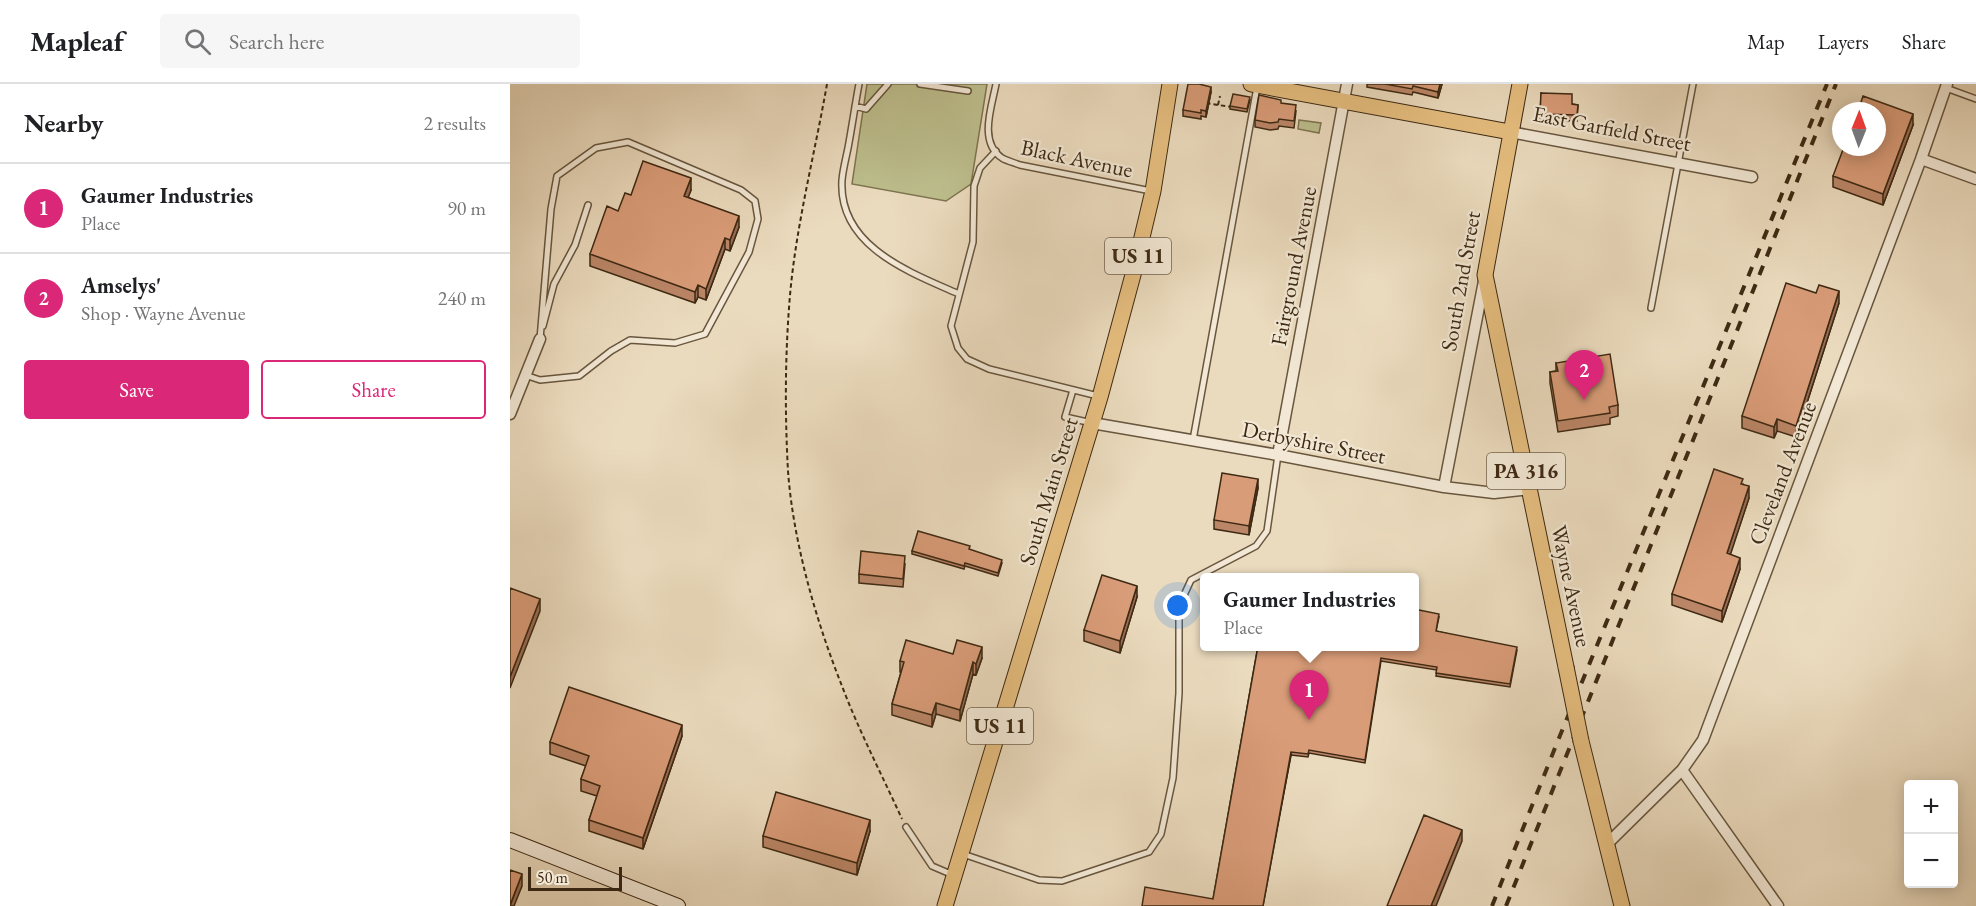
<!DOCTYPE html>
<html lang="en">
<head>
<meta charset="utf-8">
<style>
  body { margin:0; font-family:"EB Garamond",serif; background:#f6f6f6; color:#202124 }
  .controls { position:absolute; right:18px; bottom:18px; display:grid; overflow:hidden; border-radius:6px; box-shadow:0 3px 15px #0003 }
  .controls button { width:54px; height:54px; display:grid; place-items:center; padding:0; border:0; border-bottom:2px solid #e0e0e0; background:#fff; color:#202124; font:30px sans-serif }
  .compass { position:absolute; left:1322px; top:18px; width:54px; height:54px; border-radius:50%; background:#fff; box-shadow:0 3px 15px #0003; rotate:1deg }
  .scale { position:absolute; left:18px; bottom:15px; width:94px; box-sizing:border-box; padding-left:6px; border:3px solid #3d2913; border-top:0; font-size:16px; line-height:21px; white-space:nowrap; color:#3d2913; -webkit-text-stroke:4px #f2e8d5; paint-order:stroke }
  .you { position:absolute; left:668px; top:522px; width:21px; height:21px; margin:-15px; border:4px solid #fff; border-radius:50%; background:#1a73e8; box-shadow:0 0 0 9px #1a73e833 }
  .badge { display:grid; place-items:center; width:39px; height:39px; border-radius:50%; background:#db2777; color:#fff; font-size:20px; font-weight:700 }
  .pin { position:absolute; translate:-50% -50px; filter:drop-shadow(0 2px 3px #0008) }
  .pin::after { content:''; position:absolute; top:32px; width:21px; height:18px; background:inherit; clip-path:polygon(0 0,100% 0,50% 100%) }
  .popup { position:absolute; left:690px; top:489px; width:219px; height:78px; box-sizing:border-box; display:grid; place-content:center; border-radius:6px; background:#fff; filter:drop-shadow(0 2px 4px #0005); font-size:20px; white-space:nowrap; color:#757577 }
  .popup b { font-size:22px; color:#202124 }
  .popup::after { content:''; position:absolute; left:50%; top:100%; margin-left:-12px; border:12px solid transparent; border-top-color:#fff }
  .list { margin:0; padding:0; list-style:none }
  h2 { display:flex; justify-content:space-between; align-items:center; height:78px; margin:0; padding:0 24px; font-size:26px }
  h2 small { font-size:20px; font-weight:400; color:#757577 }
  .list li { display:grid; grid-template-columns:39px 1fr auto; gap:18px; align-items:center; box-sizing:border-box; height:90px; padding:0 24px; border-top:2px solid #e0e0e0 }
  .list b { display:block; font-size:22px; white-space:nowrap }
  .list p { margin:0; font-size:20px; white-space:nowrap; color:#757577 }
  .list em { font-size:20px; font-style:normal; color:#757577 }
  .actions { display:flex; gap:12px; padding:18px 24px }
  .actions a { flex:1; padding:14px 0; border:2px solid #db2777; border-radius:6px; text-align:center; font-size:21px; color:#db2777 }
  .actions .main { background:#db2777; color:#fff }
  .icon { flex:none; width:33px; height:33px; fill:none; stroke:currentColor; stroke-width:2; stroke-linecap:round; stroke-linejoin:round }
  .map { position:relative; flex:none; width:1466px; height:822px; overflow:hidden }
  header { display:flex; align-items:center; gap:36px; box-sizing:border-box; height:84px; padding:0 30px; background:#fff; border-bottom:2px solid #e0e0e0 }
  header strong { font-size:28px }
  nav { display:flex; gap:33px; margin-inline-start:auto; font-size:21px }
  .search { width:420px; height:54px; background:#f6f6f6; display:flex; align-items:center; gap:15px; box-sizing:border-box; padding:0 21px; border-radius:6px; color:#757577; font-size:22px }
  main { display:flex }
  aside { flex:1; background:#fff }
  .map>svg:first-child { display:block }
</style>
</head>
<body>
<header>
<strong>Mapleaf</strong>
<div class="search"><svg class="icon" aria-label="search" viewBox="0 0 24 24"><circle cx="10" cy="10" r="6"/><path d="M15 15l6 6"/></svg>Search here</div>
<nav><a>Map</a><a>Layers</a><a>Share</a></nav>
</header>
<main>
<aside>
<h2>Nearby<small>2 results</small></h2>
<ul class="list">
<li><span class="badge">1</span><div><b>Gaumer Industries</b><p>Place</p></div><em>90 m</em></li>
<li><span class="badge">2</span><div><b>Amselys'</b><p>Shop · Wayne Avenue</p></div><em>240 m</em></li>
</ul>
<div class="actions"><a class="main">Save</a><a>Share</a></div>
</aside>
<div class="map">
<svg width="1466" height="822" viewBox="0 0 1466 822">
  <rect width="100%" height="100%" fill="#ebdbbe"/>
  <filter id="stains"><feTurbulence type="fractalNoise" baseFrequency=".00333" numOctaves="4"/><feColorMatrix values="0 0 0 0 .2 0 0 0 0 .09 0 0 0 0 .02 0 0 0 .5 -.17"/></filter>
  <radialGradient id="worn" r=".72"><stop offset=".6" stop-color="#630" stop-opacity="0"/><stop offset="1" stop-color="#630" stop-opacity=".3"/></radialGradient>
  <path fill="#bdbe8d" stroke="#7d7450" stroke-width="1.5" d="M357,0H477L461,100L436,117L342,100Z
    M789,36L811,39L809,49L788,45Z"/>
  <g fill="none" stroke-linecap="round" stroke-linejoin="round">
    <defs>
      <path id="lane" d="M349,0C345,21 342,43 338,64C336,74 333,85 332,96C328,162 399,188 449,210
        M410,0L458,7
        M486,0C482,22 468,58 492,74C497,77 505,79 510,81L641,107
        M1436,4L1466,15
        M345,22L356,25L378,0
        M486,67L470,84L464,102L463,158L441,242L448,264L457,275L479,285L588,312
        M1141,224L1183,0
        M33,242L44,200L65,161L78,121
        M15,291L30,296L69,292L101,267L120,256L165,259L195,250L239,168L248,135L245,117L231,106L118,58L86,64L47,92L41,125L30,255
        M563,306L555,333L582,339
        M683,356L747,3
        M396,743L422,782L443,791
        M453,770L529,796L552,797L639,768L651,750L663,694L669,609V522L681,496L746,462L757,447L768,371"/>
      <path id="street" d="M1000,48L1242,93
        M1411,75L1466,95
        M0,330L30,255
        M582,339L768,371L934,403L984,409L1019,405
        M768,371L837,0
        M934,403L974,197
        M1172,686L1268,822
        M1096,761L1172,686L1193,656L1411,75L1437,0"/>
      <path id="secondary" d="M0,756L168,822"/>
      <path id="primary" d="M741,0L1000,48
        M1010,0L975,191L1056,583
        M1071,657L1112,822
        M435,822L590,313L624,187L643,107L660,0"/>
    </defs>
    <use href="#lane" stroke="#68563e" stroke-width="8"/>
    <use href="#street" stroke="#68563e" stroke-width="13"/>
    <use href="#secondary" stroke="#3d2913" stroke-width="16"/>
    <use href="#primary" stroke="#3d2913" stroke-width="17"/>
    <path stroke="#3d2913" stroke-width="2" stroke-dasharray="4.5 3" stroke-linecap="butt" d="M317,0C304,74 284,149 279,224C275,278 275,333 278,387C283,457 306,537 332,602C349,647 372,691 392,735
      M696,19L721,23
      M708,21L710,12"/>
    <use href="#lane" stroke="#f2e8d5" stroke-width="5"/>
    <use href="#street" stroke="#f2e8d5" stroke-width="10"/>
    <use href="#secondary" stroke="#f2e8d5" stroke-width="14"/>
    <use href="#primary" stroke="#e6be7f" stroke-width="15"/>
    <path stroke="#3d2913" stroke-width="4" stroke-dasharray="10 10" stroke-linecap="butt" d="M982,822L1047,659L1317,0
      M996,822L1326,0"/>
    <defs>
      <path id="primary-bridge" d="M1056,583L1071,657"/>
    </defs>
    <use href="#primary-bridge" stroke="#3d2913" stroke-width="17" stroke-linecap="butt"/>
    <use href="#primary-bridge" stroke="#e6be7f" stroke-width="15"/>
  </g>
  <path fill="#bb8667" stroke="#3d2913" stroke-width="1.5" d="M857,0H932L928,14L903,8L902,11L857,3Z
    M701,8L696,33L691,32V35L673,32V26Z
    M1031,9L1062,20L1068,21L1067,37L1030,36Z
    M740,16L737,28L720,25V22Z
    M786,27L784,44L769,42L768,45L760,46L745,43V36Z
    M1403,41L1373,121L1323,103V92Z
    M181,106L178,113L229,143L220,167L215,165L196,216L188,213L185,219L80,182V170L121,111Z
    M1329,219L1286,353L1267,347L1264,354L1232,344V332Z
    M1046,279L1108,321V332L1100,334V340L1048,348L1040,299V288L1046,287Z
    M1233,400L1239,414L1220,470L1230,485L1212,538L1162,521V510Z
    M748,404L739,451L704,445V436Z
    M402,467L492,479L488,492L455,482L454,485L402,470Z
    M395,480L393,503L349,499V490Z
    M627,513L610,569L574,557V546Z
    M929,533L926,547L1007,566L1000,603L926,592L927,586L871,577L855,679L799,669L798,673L781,671L753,822L703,815L748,562Z
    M443,570L472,574L466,591L463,590L450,637L426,630L422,643L382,631V620L391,588H390V577Z
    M172,652L133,765L79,747V736L87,712L71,707V695L76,682L40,670V658Z
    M360,747L347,791L253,763V752Z"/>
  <path fill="#986d54" stroke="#3d2913" stroke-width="1.5" d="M930,0H932L928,14V8Z
    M701,3V8L696,33V27Z
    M1403,30V41L1373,121V110Z
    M181,94V106L174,124V112Z
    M229,132V143L220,167V156Z
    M215,154V165L196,216V205Z
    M188,201V213L185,219V208Z
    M1329,207V219L1286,353V342Z
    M1267,335V347L1264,354V343Z
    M748,395V404L739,451V442Z
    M1239,402V414L1217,481V469Z
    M1230,474V485L1212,538V527Z
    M627,502V513L610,569V557Z
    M30,515V527L0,604V593Z
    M472,563V574L466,591V580Z
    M463,578V590L450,637V626Z
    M426,619V630L422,643V631Z
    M172,641V652L133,765V754Z
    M781,668V671L752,822Z
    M360,736V747L347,791V779Z
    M952,746V757L926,822H921Z
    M12,790V802L4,822H0Z"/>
  <path fill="#d99c78" stroke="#3d2913" stroke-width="1.5" d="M678,0H689L701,3L696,27L691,26V29L673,26Z
    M875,0H930L928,8L903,2L902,5Z
    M1031,9L1062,10V20L1068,21L1067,31L1030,30Z
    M723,10L740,13L737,25L720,22Z
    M749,11L771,16V19L786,21L784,37L769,35L768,38L760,39L745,36Z
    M1353,12L1403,30L1373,110L1323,92L1334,63H1367V27H1348Z
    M133,77L181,94L174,112L229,132L220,156L215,154L196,205L188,201L185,208L80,170L97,122L108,127L115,109L121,111Z
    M1276,199L1306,209L1309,201L1329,207L1286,342L1267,335L1264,343L1232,332Z
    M1100,270L1108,321L1099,323L1100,329L1048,337L1040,288L1048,287L1046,279Z
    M1204,385L1233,395L1231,400L1239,402L1217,469L1230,474L1212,527L1162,510Z
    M712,389L748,395L739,442L704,436Z
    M408,447L460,462L459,465L492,476L488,489L455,479L454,482L402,467Z
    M351,467L395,472L393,495L349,490Z
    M592,491L627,502L610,557L574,546Z
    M0,504L30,515L0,593Z
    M904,525L929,530L926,547L1007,563L1000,600L926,589L927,583L871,574L855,676L799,666L798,670L781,668L753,822H632L635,803L703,815L748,562H904Z
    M396,556L443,570L447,556L472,563L466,580L463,578L450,626L426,619L422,631L382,620L394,578L390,577Z
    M59,603L172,641L133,754L79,736L90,702L71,695L79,672L40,658Z
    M266,708L360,736L347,779L253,752Z
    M914,731L952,746L921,822H877Z
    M0,786L12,790L0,821Z"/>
  <g text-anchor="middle" stroke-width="4.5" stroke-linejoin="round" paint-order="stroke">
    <g fill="#f2e8d5" stroke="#73624d" stroke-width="1.5">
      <rect x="595" y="154" width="66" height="36" rx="4.5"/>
      <rect x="977" y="369" width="78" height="36" rx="4.5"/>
      <rect x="457" y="624" width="66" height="36" rx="4.5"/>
    </g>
    <g font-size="21" font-weight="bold" fill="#3d2913">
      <text x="628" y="179">US 11</text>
      <text x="1016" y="394">PA 316</text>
      <text x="490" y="649">US 11</text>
    </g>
    <g font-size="22" fill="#3d2913" stroke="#f2e8d5">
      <text transform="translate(1102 44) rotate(11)" y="8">East Garfield Street</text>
      <text transform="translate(567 74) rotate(12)" y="8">Black Avenue</text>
      <text transform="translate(783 182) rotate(-79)" y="8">Fairground Avenue</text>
      <text transform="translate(950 197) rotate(-80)" y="8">South 2nd Street</text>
      <text transform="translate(804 358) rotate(11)" y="8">Derbyshire Street</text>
      <text transform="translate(1272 389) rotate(-69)" y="8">Cleveland Avenue</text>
      <text transform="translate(538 407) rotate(-73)" y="8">South Main Street</text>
      <text transform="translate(1062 502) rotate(78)" y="8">Wayne Avenue</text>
    </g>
  </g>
  <rect width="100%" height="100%" filter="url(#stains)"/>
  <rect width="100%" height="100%" fill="url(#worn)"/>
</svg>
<div class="controls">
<button>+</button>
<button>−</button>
</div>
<svg class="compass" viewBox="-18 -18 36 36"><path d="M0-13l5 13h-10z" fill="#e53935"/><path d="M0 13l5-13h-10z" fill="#757577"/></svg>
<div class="scale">50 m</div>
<div class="you"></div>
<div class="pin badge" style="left:799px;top:636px">1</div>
<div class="popup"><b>Gaumer Industries</b>Place</div>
<div class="pin badge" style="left:1074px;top:316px">2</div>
</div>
</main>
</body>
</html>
